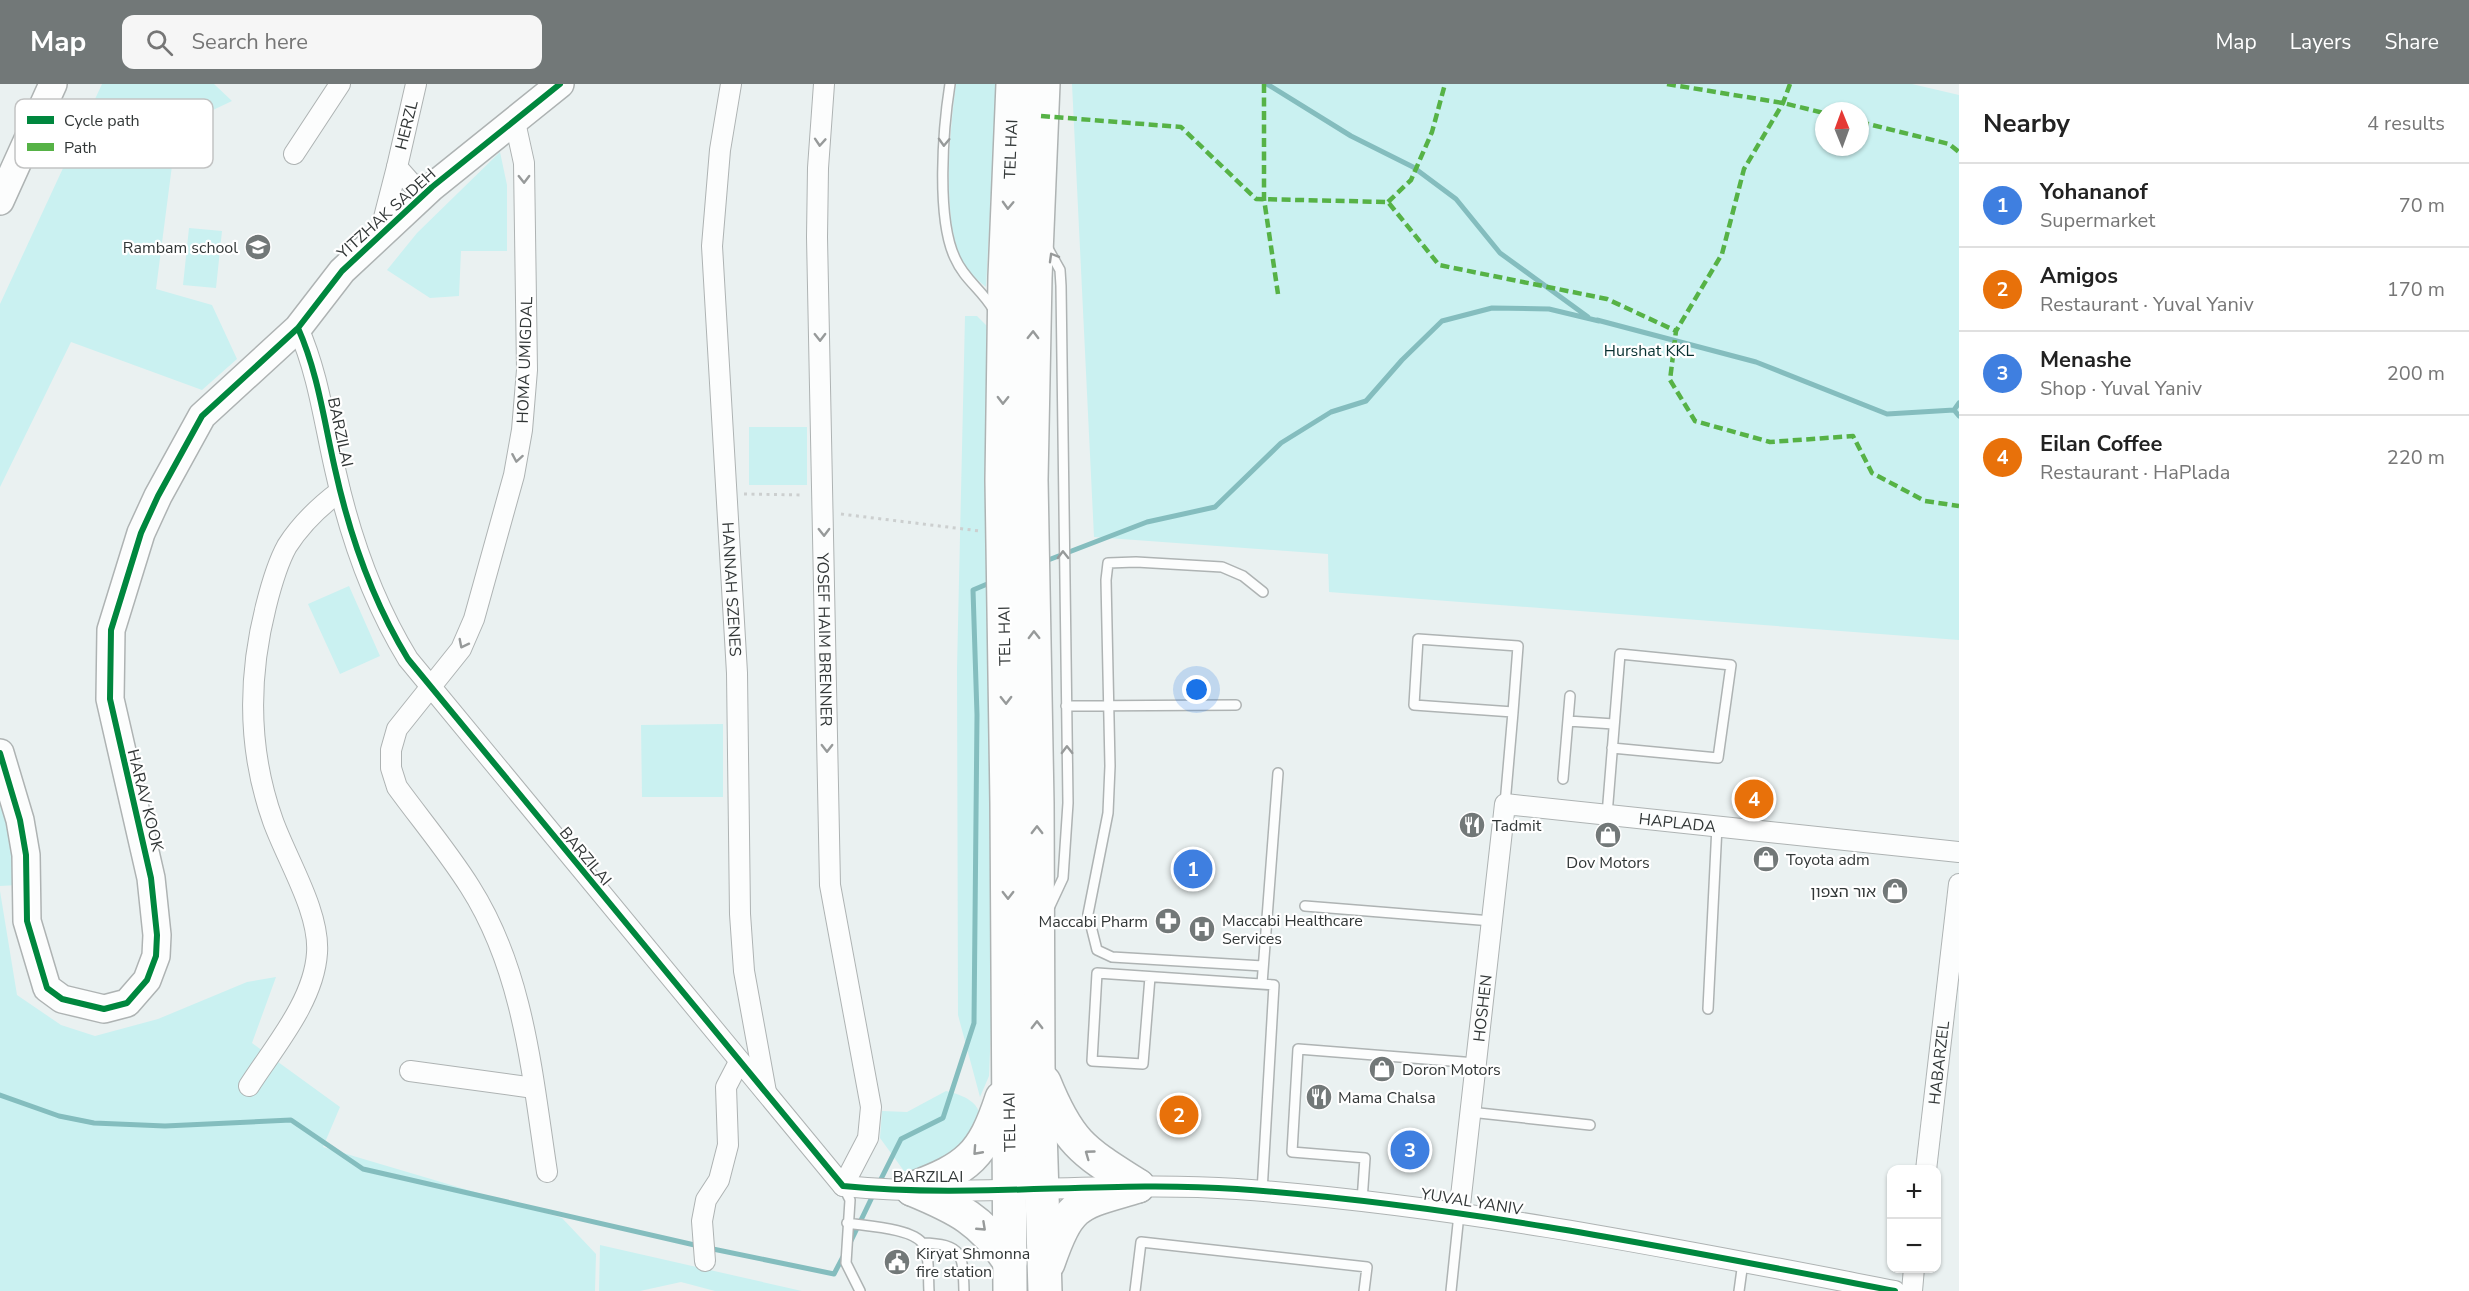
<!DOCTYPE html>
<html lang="en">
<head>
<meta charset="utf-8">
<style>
  body { margin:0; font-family:"Nunito Sans","Noto Sans Hebrew",sans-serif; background:#f6f6f6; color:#222 }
  .controls { position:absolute; right:18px; bottom:18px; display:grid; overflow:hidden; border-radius:12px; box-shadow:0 2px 4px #0004 }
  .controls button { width:54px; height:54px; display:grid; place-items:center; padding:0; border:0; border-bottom:2px solid #e0e0e0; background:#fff; color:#222; font:30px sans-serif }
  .compass { position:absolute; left:1815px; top:18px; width:54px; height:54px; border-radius:50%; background:#fff; box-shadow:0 2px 4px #0004; rotate:359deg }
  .you { position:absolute; left:1197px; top:606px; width:21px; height:21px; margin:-15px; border:4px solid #fff; border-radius:50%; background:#1a73e8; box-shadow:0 0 0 9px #1a73e833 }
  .badge { display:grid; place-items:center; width:39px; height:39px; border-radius:50%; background:#727878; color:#fff; font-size:20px; font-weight:700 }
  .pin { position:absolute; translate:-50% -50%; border:3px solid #fff; box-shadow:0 2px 6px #0006 }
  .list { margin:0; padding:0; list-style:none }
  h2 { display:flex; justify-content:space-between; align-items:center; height:78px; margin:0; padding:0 24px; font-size:26px }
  h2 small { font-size:20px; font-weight:400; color:#767676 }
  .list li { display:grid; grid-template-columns:39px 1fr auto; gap:18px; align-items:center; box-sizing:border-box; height:84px; padding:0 24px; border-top:2px solid #e0e0e0 }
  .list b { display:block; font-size:22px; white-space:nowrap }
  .list p { margin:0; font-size:20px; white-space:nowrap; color:#767676 }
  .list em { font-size:20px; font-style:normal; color:#767676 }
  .icon { flex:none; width:33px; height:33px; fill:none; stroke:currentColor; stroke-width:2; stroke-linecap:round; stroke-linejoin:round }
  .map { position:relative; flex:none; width:1959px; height:1207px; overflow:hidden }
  header { display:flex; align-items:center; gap:36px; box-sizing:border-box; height:84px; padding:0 30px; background:#727878; color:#fff }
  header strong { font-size:28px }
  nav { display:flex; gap:33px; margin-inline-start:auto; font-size:21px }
  .search { width:420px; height:54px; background:#f6f6f6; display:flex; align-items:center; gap:15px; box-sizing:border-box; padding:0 21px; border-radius:12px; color:#767676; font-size:22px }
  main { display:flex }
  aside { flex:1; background:#fff }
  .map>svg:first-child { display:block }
</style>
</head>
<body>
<header>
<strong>Map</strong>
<div class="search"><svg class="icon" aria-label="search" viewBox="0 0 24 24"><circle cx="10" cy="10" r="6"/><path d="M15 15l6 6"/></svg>Search here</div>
<nav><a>Map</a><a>Layers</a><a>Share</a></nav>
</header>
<main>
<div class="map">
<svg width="1959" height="1207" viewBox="0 0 1959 1207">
  <rect width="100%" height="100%" fill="#eaf1f1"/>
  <path fill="#caf1f1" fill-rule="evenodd" d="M102,0H214L232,17L177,43L156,205L212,221L237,275L202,306L71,258L0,403V220Z
    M956,0H997L986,203C975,194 966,186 960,172C942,131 950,44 956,0Z
    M1072,0H1912L1959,11V556L1329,508L1328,470L1094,453ZM1824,27H1860V63H1824Z
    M500,68L507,101V167H461L459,212L430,214L387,186L417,149Z
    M189,144L222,147L216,204L183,201Z
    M965,232H977L987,242L991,942L989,992L980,1013L958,931L957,585Z
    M749,343H807V401H749Z
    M349,502L380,572L340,590L308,520Z
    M723,640V713H642L641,641Z
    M0,692L18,801L0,802Z
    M0,807L17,911L61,941L95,952L158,935L247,898L276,893L252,959L340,1023L323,1063L562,1134L596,1170L595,1207H0Z
    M946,1007C1026,1025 944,1089 904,1087L880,1054L882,1027L907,1028Z
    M600,1161L802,1207H715L681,1198L640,1207H599Z"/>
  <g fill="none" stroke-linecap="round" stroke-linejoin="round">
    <path stroke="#84bdbe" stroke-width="5" d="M1267,0L1351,52L1413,83L1456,115L1500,169L1588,233
      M1597,236L1756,278L1887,330L1954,326
      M1959,319L1954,326L1959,332
      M1043,478L1147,438L1215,423L1281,359L1331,328L1366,317L1402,276L1442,237L1492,224L1549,225L1599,237
      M0,1011L59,1032L94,1039L165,1042L291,1036L363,1085L699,1162
      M879,1099L901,1055L943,1034L974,939L977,631L973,506L992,498
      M849,1161L875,1107
      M708,1164L834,1190L845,1169"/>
    <defs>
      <path id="lane" d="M950,0C943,44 936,134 955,174C964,195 982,206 993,225
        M1046,161L1060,186L1061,202L1068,719L1063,794L1049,824
        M1263,508L1243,492L1222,483L1136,478L1108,479L1106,496L1110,682L1108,729L1088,830L1097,866L1112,873L1263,882
        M1418,555L1518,562L1513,628L1414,621Z
        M1066,622L1236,621
        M1568,637L1614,640
        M1563,695L1570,612
        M1505,720L1513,628
        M1607,731L1620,570L1731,581L1718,674L1612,664
        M1305,822L1492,837
        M1150,893L1143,980L1092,977L1097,889L1274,901L1262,1108
        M1262,900L1278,689
        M1708,925L1717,742
        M1470,1028L1590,1041
        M843,1102L850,1116L846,1179L860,1207
        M1362,1117L1365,1074L1292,1068L1298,965L1476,979
        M847,1139C865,1142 913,1144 923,1160C930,1173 928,1193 929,1207
        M922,1159C963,1160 963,1170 964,1207
        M1135,1207L1141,1158L1367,1183L1364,1207
        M1451,1207L1459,1130
        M1739,1207L1743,1178"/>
      <g id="street">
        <path d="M416,0L397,83L412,100L432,103"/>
        <path id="s1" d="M731,0L720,66L712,162L737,589L740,830L744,887L766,1008"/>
        <path id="s2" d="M824,0L818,84L817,153L830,801L871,1023L868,1054L843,1102"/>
        <path d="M515,38L524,79L527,286L522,346L514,391L474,535L461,565L397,645L391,666V684L397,703C421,736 448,768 470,803C524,888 532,990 547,1088"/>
        <path d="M294,70L340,0"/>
        <path d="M379,153L397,83"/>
        <path d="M298,244C318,289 324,337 335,385C350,453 372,516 408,575L843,1102C974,1115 1106,1096 1237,1105C1458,1121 1677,1165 1895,1207"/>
        <path d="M410,987L534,1004"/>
        <path d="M249,1002C274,963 314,917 317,869C320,828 287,776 273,737C248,667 248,593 266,522C271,502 277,480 287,462C301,440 320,422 340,407"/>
        <path id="s3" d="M1926,1086L1959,800"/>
        <path id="s4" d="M1459,1130L1505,720L1959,768"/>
        <path d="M705,1177L702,1137L706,1116L719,1096L728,1061L726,1003L739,978"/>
        <path d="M1912,1207L1914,1184"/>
      </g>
      <path id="secondary" d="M0,117L53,0
        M0,669L20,736L26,771L27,837L47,904L62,915L104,925L127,919L147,896L156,872L157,851L151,794L110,615L111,546L141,449L158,412L202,332L298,244L342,187L432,103L560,0"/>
      <g id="highway">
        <path d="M1043,0L1035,194L1031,396L1037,719L1038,982L1045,1207"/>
        <path d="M1044,998C1069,1060 1083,1067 1138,1102"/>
        <path d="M912,1105C968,1084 983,1072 1002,1014"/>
        <path d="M912,1105C958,1124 982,1136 1010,1178"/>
        <path d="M1048,1179C1070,1116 1078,1120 1138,1102"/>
        <path id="s5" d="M1010,1207L1007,719L1002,396L1005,193L1013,0"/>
      </g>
    </defs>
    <use href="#lane" stroke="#aeb3b3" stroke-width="12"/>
    <use href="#street" stroke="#aeb3b3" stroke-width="22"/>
    <use href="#secondary" stroke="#aeb3b3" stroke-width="30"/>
    <use href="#highway" stroke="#aeb3b3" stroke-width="36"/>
    <path stroke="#cccfcf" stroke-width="3" stroke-dasharray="3 4.5" stroke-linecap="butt" d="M744,410L804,411
      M841,430L980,447"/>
    <use href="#lane" stroke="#fcfdfd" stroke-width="9"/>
    <use href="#street" stroke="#fcfdfd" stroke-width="20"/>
    <use href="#secondary" stroke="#fcfdfd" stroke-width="27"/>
    <use href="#highway" stroke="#fcfdfd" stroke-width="33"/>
    <path stroke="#56b246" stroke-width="4.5" stroke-dasharray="9 4.5" stroke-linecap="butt" d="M1264,0V115L1278,210
      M1667,0L1783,19L1824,29
      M1790,0L1783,19L1744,85L1722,170L1676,247L1670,296L1695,337L1770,358L1853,352L1872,389L1925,417L1959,422
      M1041,32L1181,43L1256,115L1388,118L1439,181L1607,215L1676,247
      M1860,38L1949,60L1959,68
      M1388,118L1411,96L1432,48L1445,0"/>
    <defs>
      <path id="cycleway" d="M298,244C318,289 324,337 335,385C350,453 372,516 408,575L843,1102C974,1115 1106,1096 1237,1105C1458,1121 1677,1165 1895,1207
        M0,669L20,736L26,771L27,837L47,904L62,915L104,925L127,919L147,896L156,872L157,851L151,794L110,615L111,546L141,449L158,412L202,332L298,244L342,187L432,103L560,0"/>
    </defs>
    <use href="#cycleway" stroke="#fff" stroke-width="10"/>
    <use href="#cycleway" stroke="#00873e" stroke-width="6"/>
  </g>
  <defs><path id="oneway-chevron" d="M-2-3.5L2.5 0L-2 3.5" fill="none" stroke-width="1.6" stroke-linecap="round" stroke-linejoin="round" transform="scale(1.5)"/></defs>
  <g stroke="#979a9a">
    <use href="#oneway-chevron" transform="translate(820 58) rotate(94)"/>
    <use href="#oneway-chevron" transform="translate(944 58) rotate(92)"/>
    <use href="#oneway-chevron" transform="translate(524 95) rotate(89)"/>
    <use href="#oneway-chevron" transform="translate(1008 121) rotate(92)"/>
    <use href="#oneway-chevron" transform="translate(1053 173) rotate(-120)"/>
    <use href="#oneway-chevron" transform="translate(1033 251) rotate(-89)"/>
    <use href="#oneway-chevron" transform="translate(820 253) rotate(89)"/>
    <use href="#oneway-chevron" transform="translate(1003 316) rotate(91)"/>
    <use href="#oneway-chevron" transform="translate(517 374) rotate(100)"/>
    <use href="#oneway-chevron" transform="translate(824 448) rotate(89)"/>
    <use href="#oneway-chevron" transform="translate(1063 471) rotate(-91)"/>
    <use href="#oneway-chevron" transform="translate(1034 551) rotate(-91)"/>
    <use href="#oneway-chevron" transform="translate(463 560) rotate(117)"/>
    <use href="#oneway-chevron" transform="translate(1006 616) rotate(89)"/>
    <use href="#oneway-chevron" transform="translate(827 664) rotate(90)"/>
    <use href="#oneway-chevron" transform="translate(1067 666) rotate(-91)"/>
    <use href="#oneway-chevron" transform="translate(1037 746) rotate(-90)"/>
    <use href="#oneway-chevron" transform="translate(1008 811) rotate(90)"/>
    <use href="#oneway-chevron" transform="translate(1037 941) rotate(-90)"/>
    <use href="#oneway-chevron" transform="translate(977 1067) rotate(132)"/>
    <use href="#oneway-chevron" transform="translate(1089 1070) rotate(-144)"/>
    <use href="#oneway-chevron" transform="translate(982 1143) rotate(43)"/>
  </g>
  <defs>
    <symbol id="school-disc" viewBox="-11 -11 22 22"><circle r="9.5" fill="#727878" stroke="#fff"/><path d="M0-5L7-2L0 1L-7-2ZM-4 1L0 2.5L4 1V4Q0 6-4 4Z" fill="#fff"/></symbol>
    <symbol id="restaurant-disc" viewBox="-11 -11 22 22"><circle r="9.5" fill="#727878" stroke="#fff"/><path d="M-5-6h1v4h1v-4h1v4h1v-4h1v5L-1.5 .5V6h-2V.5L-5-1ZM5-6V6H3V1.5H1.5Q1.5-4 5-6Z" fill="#fff"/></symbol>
    <symbol id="shop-disc" viewBox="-11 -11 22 22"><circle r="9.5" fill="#727878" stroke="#fff"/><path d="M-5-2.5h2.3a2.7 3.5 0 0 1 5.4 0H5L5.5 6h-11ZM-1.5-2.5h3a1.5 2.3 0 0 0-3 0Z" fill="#fff"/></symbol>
    <symbol id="pharmacy-disc" viewBox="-11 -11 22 22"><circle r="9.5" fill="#727878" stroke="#fff"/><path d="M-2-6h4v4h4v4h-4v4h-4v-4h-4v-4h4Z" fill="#fff"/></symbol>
    <symbol id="hospital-disc" viewBox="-11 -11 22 22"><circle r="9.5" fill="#727878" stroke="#fff"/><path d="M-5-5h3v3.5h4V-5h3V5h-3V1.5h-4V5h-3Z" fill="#fff"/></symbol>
    <symbol id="civic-disc" viewBox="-11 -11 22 22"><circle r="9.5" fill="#727878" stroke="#fff"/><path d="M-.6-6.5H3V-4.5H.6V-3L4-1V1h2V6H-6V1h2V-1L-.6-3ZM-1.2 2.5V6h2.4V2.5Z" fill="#fff"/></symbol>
  </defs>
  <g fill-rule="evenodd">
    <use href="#school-disc" x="243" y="148" width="30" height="30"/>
    <use href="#restaurant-disc" x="1457" y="726" width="30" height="30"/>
    <use href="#shop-disc" x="1593" y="736" width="30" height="30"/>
    <use href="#shop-disc" x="1751" y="760" width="30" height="30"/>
    <use href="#shop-disc" x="1880" y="792" width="30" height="30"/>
    <use href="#pharmacy-disc" x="1153" y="822" width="30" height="30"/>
    <use href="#hospital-disc" x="1187" y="830" width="30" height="30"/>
    <use href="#shop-disc" x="1367" y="970" width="30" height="30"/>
    <use href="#restaurant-disc" x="1304" y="998" width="30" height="30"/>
    <use href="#civic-disc" x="882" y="1163" width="30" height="30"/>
  </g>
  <g text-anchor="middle" stroke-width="4.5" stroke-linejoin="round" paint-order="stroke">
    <g font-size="16" fill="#323737" stroke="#fff">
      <text transform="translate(406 41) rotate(-76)" y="6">HERZL</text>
      <text dy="6" stroke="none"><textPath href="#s5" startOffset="1142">TEL HAI</textPath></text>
      <text transform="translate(386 129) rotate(-42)" y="6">YITZHAK SADEH</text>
      <text transform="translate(524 276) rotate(-88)" y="6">HOMA UMIGDAL</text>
      <text transform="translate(341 348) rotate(78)" y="6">BARZILAI</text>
      <text dy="6" stroke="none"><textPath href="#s1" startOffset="507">HANNAH SZENES</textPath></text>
      <text transform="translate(1004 552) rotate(-91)" y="6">TEL HAI</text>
      <text dy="6" stroke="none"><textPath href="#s2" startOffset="556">YOSEF HAIM BRENNER</textPath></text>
      <text transform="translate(146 716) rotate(76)" y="6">HARAV KOOK</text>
      <text dy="6" stroke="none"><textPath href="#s4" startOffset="586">HAPLADA</textPath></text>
      <text transform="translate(586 772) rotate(50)" y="6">BARZILAI</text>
      <text dy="6" stroke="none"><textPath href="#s4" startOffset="207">HOSHEN</textPath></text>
      <text dy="6" stroke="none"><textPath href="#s3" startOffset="108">HABARZEL</textPath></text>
      <text transform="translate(1009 1038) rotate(-91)" y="6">TEL HAI</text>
      <text x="928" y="1098">BARZILAI</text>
      <text transform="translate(1472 1117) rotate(9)" y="6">YUVAL YANIV</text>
    </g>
    <g font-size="16" fill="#323737" stroke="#fff" text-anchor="start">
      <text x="238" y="169" text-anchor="end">Rambam school</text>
      <text x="1492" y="747">Tadmit</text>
      <text x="1786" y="781">Toyota adm</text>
      <text x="1608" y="784" text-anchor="middle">Dov Motors</text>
      <text x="1876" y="813" text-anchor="end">אור הצפון</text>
      <text x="1222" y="842">Maccabi Healthcare<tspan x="1222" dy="18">Services</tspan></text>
      <text x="1148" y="843" text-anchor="end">Maccabi Pharm</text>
      <text x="1402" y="991">Doron Motors</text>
      <text x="1338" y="1019">Mama Chalsa</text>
      <text x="916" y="1175">Kiryat Shmonna<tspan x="916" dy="18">fire station</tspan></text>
    </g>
    <g font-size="16" fill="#073030" stroke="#fff">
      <text x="1649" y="272">Hurshat KKL</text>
    </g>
  </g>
  <rect x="15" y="15" width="198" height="69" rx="9" fill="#fff" stroke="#c2c3c3" stroke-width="1.5"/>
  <rect x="27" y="32" width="27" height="8" fill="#00873e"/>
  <rect x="27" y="59" width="27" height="8" fill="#56b246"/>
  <g font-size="16" fill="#323737">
    <text x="64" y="42">Cycle path</text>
    <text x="64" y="69">Path</text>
  </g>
</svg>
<div class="controls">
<button>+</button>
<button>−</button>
</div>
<svg class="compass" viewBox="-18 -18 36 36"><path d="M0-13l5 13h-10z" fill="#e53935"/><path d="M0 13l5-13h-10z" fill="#767676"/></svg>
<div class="you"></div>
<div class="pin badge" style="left:1193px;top:785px;background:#3f7fe0">1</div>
<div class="pin badge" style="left:1179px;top:1031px;background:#e8710a">2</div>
<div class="pin badge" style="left:1410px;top:1066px;background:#3f7fe0">3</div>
<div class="pin badge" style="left:1754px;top:715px;background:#e8710a">4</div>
</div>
<aside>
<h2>Nearby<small>4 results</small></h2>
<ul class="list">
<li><span class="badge" style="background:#3f7fe0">1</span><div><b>Yohananof</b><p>Supermarket</p></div><em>70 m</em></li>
<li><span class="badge" style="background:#e8710a">2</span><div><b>Amigos</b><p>Restaurant · Yuval Yaniv</p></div><em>170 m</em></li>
<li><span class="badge" style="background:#3f7fe0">3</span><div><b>Menashe</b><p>Shop · Yuval Yaniv</p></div><em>200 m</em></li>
<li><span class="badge" style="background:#e8710a">4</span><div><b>Eilan Coffee</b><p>Restaurant · HaPlada</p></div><em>220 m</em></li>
</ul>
</aside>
</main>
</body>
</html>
